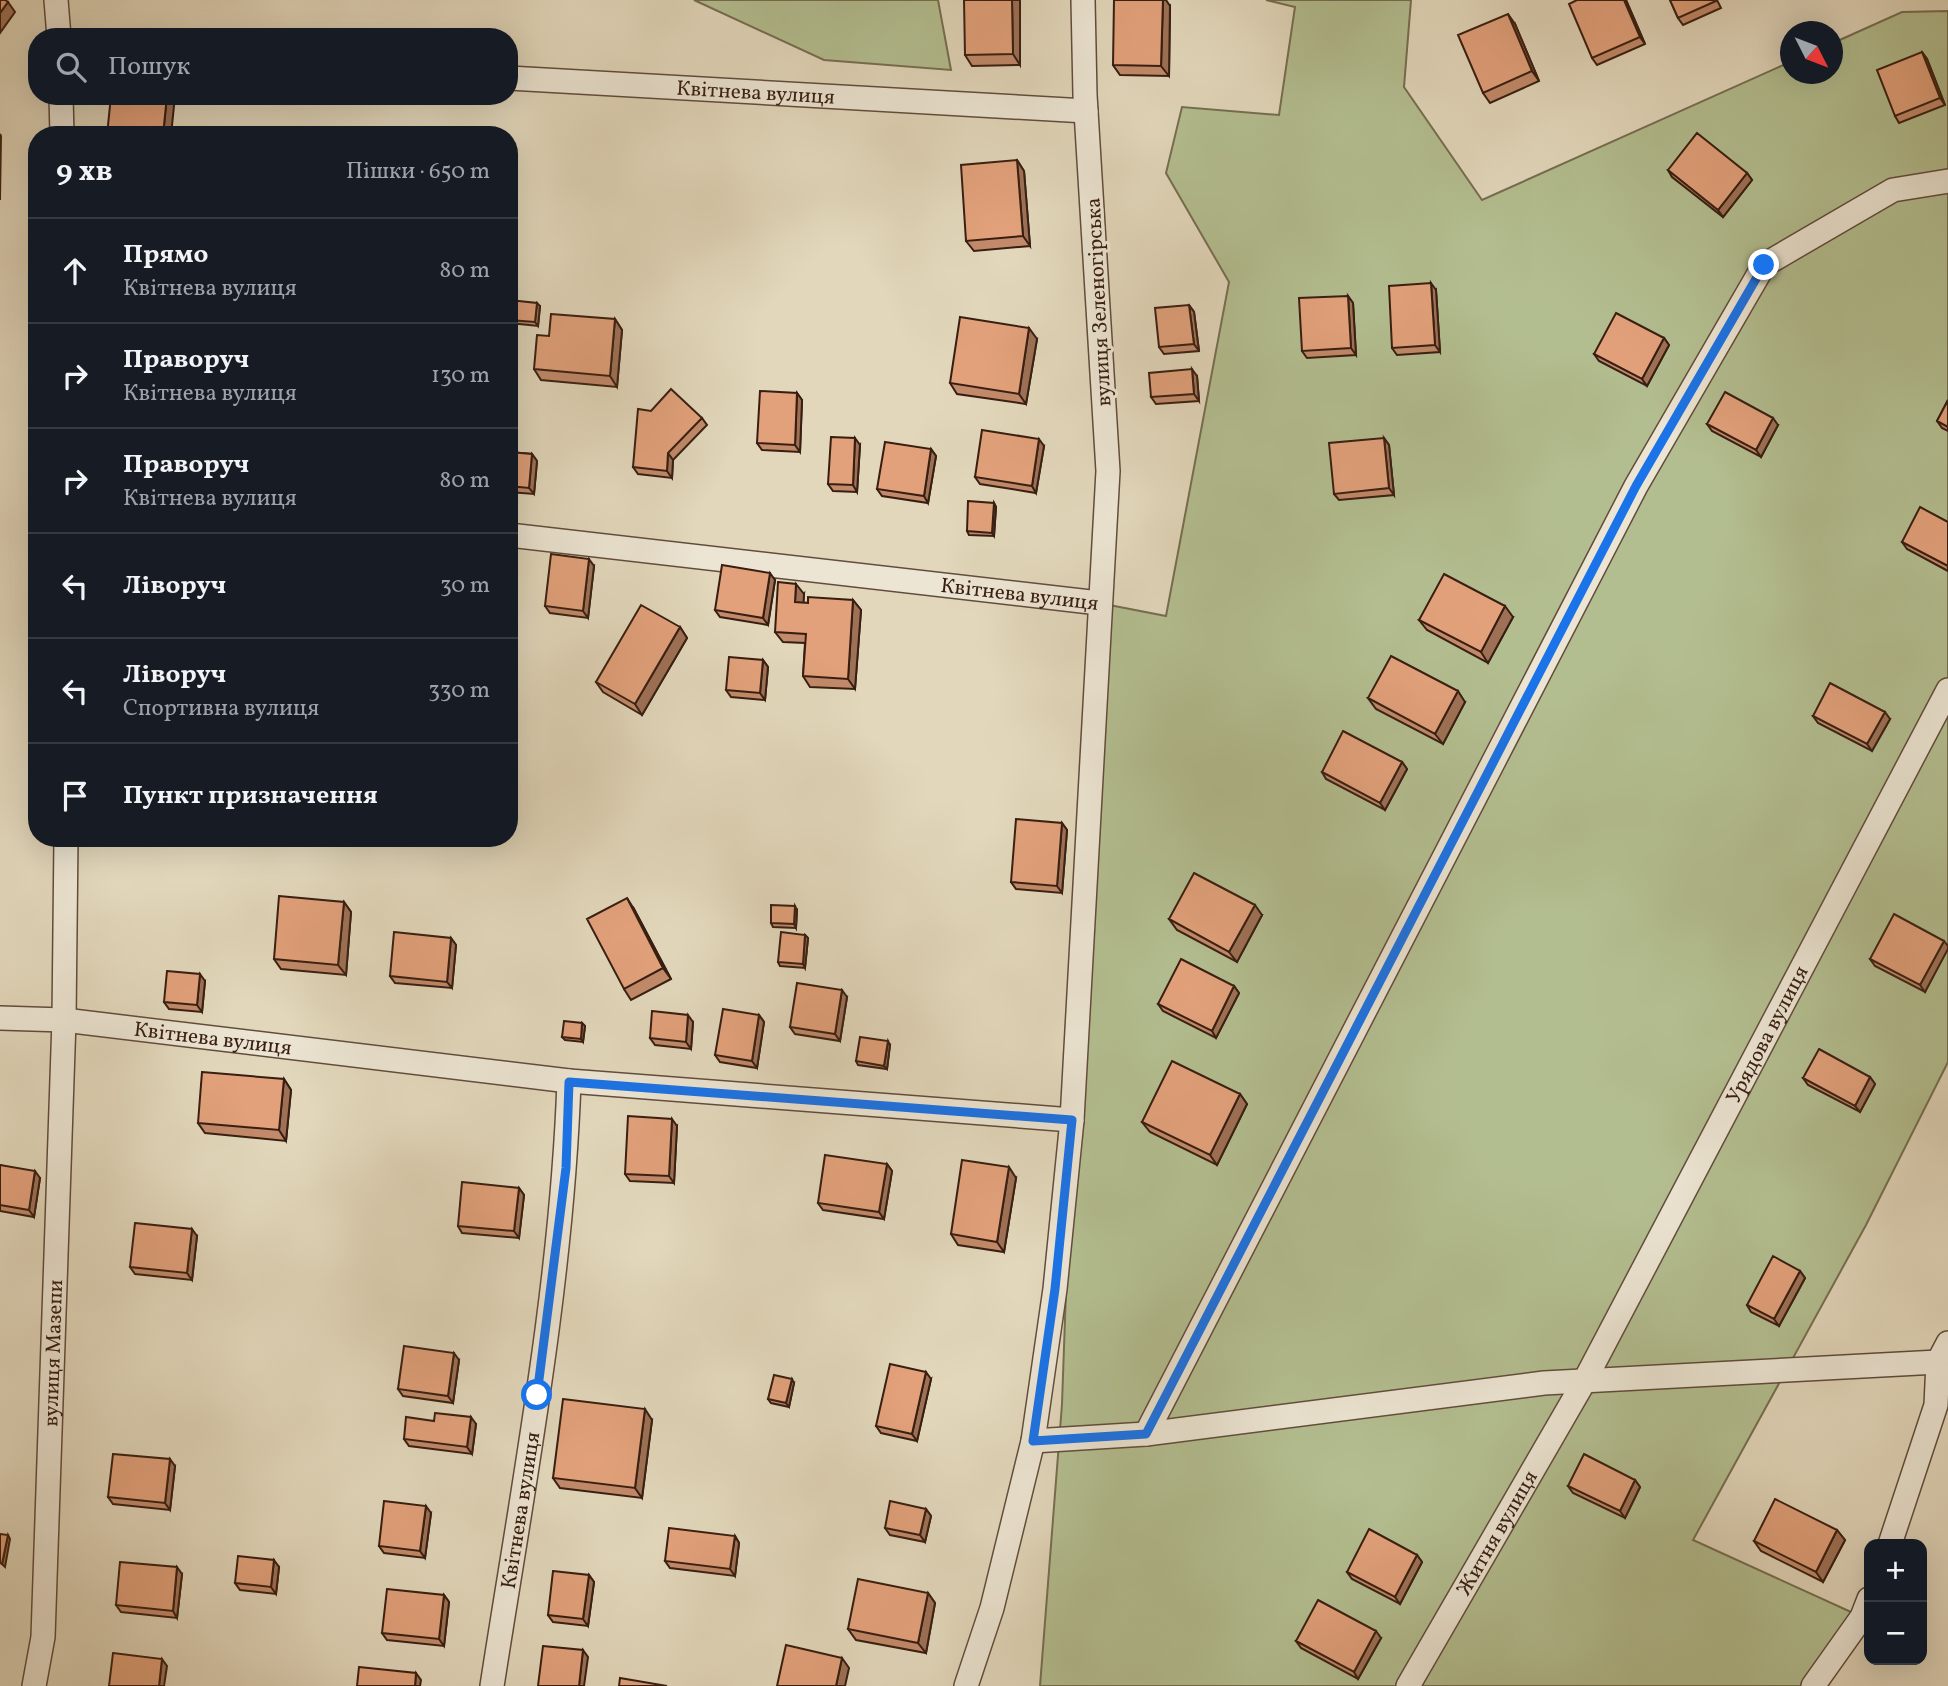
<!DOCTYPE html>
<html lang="uk">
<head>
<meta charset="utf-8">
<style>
  body { margin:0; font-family:Vollkorn,serif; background:#20242c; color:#f1f3f6 }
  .controls { position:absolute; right:21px; bottom:21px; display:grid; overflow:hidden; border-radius:14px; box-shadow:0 7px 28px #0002 }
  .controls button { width:63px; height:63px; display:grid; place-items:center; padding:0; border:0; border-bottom:2px solid #363941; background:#171b24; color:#f1f3f6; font:35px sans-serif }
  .compass { position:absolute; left:1780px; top:21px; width:63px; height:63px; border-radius:50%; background:#171b24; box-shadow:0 7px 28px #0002; rotate:132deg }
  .stop { position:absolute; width:21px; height:21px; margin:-16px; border:5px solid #1a73e8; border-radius:50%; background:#fff }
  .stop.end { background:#1a73e8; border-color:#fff; box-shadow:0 2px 7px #0008 }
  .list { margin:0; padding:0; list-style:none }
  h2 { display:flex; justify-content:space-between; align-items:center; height:91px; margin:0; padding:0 28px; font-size:30px }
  h2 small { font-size:23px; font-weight:400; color:#9ea1a6 }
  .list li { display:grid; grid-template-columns:46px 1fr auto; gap:21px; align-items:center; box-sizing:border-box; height:105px; padding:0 28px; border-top:2px solid #363941 }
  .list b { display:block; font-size:26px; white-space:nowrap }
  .list p { margin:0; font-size:23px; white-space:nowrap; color:#9ea1a6 }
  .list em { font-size:23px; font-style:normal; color:#9ea1a6 }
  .icon { flex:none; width:38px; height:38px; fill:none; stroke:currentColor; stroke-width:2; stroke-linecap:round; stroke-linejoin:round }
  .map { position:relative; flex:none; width:1948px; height:1686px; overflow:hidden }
  .search { position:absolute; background:#171b24; box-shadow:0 7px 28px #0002; left:28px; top:28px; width:490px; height:77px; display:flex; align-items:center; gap:18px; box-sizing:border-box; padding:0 24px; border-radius:28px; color:#9ea1a6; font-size:26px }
  .panel { position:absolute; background:#171b24; box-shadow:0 7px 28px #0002; left:28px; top:126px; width:490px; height:721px; border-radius:28px }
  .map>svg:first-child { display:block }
</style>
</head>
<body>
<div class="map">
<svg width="1948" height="1686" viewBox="0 0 1948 1686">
  <rect width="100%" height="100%" fill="#e2d7bb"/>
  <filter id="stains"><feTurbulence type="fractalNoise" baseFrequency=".00286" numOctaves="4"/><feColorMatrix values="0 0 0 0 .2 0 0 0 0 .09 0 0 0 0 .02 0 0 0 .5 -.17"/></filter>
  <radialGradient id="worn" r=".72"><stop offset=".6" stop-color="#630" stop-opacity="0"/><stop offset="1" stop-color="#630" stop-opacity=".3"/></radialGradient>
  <path fill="#b3be90" stroke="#766e51" stroke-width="2" d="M694,0H938L951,70L824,60Z
    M1266,0H1411L1404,87L1482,200L1790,62V74H1832L1833,43L1902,12L1948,11V1062L1866,1225L1693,1540L1862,1617L1813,1686H1040L1062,1404L1072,1120L1099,603L1166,616L1229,282L1166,173L1182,107L1279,115L1295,7Z"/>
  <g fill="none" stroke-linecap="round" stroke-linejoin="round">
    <defs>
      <g id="street">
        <path d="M56,0L59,37"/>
        <path id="s1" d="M509,78L1086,111"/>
        <path d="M61,96L62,135"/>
        <path id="s2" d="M509,535L1099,603"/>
        <path id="s3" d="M0,1018L64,1020L569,1081L1072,1120"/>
        <path d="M1146,1434L1636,486L1764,265L1893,190L1948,181"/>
        <path d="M1033,1441L1146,1434L1544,1383L1938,1362"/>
        <path d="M1890,1544L1936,1405L1938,1362L1948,1343"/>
        <path id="s4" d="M34,1686L43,1637L64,1020L66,838"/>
        <path id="s5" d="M492,1686C523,1486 562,1284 569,1081"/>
        <path d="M966,1686L992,1608L1033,1441L1055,1289L1072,1120L1108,471L1085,95L1083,0"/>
        <path id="s6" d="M1408,1686L1585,1380L1948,690"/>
        <path d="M1813,1686L1862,1617L1869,1599"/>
      </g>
    </defs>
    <use href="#street" stroke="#624c3c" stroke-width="26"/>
    <use href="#street" stroke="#ece5d3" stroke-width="23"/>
  </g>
  <path fill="#c28a6a" stroke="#381e12" stroke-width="2" d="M1020,0V65L972,66L965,55Z
    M1626,0L1645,44L1597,65L1592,58Z
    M1670,0H1717L1721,8L1683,25L1678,18Z
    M1170,6L1169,76L1120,75L1113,65Z
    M1515,24L1539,81L1490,103L1483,93Z
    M1922,52L1927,59L1945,105L1899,123L1895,116Z
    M1017,160L1024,171L1030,246L974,251L966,241Z
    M1668,170L1747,173L1752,180L1723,217L1672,177Z
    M1436,290L1440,352L1397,355L1392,348Z
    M1348,296L1353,303L1356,355L1307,358L1302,351Z
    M509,300L540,306L538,326L510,323Z
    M1189,305L1194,312L1199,351L1164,354L1159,347Z
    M615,319L622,330L617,387L541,380L534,369L549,336Z
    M1664,338L1669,345L1647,386L1599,361L1594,354Z
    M1037,339L1026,404L957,394L950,383Z
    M1197,376L1199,401L1156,404L1151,397Z
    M797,393L802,400L800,452L762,450L757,443Z
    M1948,400V431L1942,428L1937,421Z
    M702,418L707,425L673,460L672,478L638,474L633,467Z
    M1707,424L1778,425L1761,457L1712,431Z
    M1384,438L1389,445L1394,495L1339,500L1334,494Z
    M860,445L857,492L833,491L828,484Z
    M1044,446L1036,493L980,484L975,477Z
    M931,449L936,456L928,503L882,496L877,489Z
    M509,452L532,454L537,461L534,494L509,492Z
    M994,503L996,507L994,536L969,535L967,531Z
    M1948,522V571L1907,549L1902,542Z
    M594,566L588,618L550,613L545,606Z
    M775,580L768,625L720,617L715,610Z
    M804,594L803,603L853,600L861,610L855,689L810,687L803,676L805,643L783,642L775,632Z
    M1513,617L1488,663L1427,630L1419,620Z
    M680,627L687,638L642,715L603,692L596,682Z
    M763,660L768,667L765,700L731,697L726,690Z
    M1368,698L1465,702L1443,744L1376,709Z
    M1813,716L1890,719L1872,751L1818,723Z
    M1402,762L1407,769L1385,810L1326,779L1322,772Z
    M1062,823L1067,830L1062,893L1016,889L1011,882Z
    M344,902L351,912L346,975L281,969L274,959Z
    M634,909L671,979L631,1000L624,989Z
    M797,910L796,928L773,927L771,923Z
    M1262,915L1237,962L1177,930L1169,919Z
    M805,935L808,938L805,968L780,966L778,962Z
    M451,938L456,945L452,988L395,983L390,976Z
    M1948,946L1925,992L1875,966L1870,959Z
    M205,981L202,1012L169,1009L164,1002Z
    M1234,986L1239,993L1216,1038L1163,1011L1158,1004Z
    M847,997L840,1041L795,1034L790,1027Z
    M759,1015L764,1022L757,1068L720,1062L715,1055Z
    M693,1022L691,1049L655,1045L650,1038Z
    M582,1023L585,1026L583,1042L565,1040L562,1037Z
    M890,1045L887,1069L858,1065L856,1061Z
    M1870,1077L1875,1084L1860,1112L1808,1085L1803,1078Z
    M284,1079L291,1090L286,1141L205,1133L198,1123Z
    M1240,1094L1247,1104L1217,1165L1150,1132L1142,1122Z
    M677,1126L674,1183L630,1181L625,1174Z
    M887,1164L892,1171L884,1219L823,1210L818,1203Z
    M0,1165L40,1178L34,1217L0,1211Z
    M1016,1178L1004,1252L958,1245L951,1234Z
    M519,1188L524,1195L519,1238L462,1233L458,1226Z
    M197,1236L192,1280L135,1274L130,1267Z
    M1800,1271L1805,1278L1779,1326L1751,1312L1747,1305Z
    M459,1360L453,1403L403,1396L398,1389Z
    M931,1379L917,1441L881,1433L876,1426Z
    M794,1383L789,1407L771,1403L768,1399Z
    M652,1420L642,1498L560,1488L553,1478Z
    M434,1421L476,1424L472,1454L409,1446L404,1439Z
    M175,1466L170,1510L113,1504L108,1497Z
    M1635,1480L1640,1487L1625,1518L1573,1493L1568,1486Z
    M926,1509L931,1516L925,1542L890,1535L885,1528Z
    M431,1513L425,1558L384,1553L379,1546Z
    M1837,1530L1845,1540L1823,1582L1761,1551L1754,1541Z
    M735,1536L739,1543L735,1576L670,1568L665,1561Z
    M1417,1555L1422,1562L1400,1604L1352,1579L1347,1572Z
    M279,1567L276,1594L240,1590L235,1583Z
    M182,1574L177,1618L121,1612L116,1605Z
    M589,1575L594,1582L588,1626L553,1622L548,1615Z
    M928,1593L935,1603L926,1653L856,1640L848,1629Z
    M444,1595L449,1602L444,1646L387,1640L382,1633Z
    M1381,1638L1358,1679L1301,1648L1296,1641Z"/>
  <path fill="#9e7156" stroke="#381e12" stroke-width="2" d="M1012,0H1020V65L1013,54Z
    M1163,0H1166L1170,6L1169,76L1161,66Z
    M1624,0H1626L1645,44L1640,37Z
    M8,2L15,12L0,33V13Z
    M1508,14L1515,24L1539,81L1532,71Z
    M1922,52L1927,59L1945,105L1940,98Z
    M167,96H175L171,135H163Z
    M0,134L1,136L0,200Z
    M1017,160L1024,171L1030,246L1023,236Z
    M1747,173L1752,180L1723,217L1718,210Z
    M1431,283L1436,290L1440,352L1435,345Z
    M1348,296L1353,303L1356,355L1351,348Z
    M537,303L540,306L538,326L535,322Z
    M1189,305L1194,312L1199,351L1194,344Z
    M615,319L622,330L617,387L610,376Z
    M1029,328L1037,339L1026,404L1019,394Z
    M1664,338L1669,345L1647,386L1642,379Z
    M1192,369L1197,376L1199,401L1194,394Z
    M797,393L802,400L800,452L795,445Z
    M1773,418L1778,425L1761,457L1756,450Z
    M855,438L860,445L857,492L853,485Z
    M1384,438L1389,445L1394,495L1389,488Z
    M1039,439L1044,446L1036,493L1032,486Z
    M931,449L936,456L928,503L924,496Z
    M668,453L673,460L672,478L667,471Z
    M532,454L537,461L534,494L529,488Z
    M994,503L996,507L994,536L992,533Z
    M589,559L594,566L588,618L583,611Z
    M770,573L775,580L768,625L763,618Z
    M796,584L804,594L803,613L795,602Z
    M853,600L861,610L855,689L848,679Z
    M1505,606L1513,617L1488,663L1481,652Z
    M680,627L687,638L642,715L635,704Z
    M763,660L768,667L765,700L760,693Z
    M1458,691L1465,702L1443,744L1435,734Z
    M1885,712L1890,719L1872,751L1867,744Z
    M1402,762L1407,769L1385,810L1380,803Z
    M1062,823L1067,830L1062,893L1057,886Z
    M627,898L634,909L671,979L663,968Z
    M344,902L351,912L346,975L338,965Z
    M1255,905L1262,915L1237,962L1229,952Z
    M795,906L797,910L796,928L794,924Z
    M805,935L808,938L805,968L803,964Z
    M451,938L456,945L452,988L447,982Z
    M1944,941L1948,946V949L1925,992L1920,985Z
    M200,974L205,981L202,1012L197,1005Z
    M1234,986L1239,993L1216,1038L1212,1031Z
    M842,990L847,997L840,1041L835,1034Z
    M688,1015L693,1022L691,1049L686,1042Z
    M759,1015L764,1022L757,1068L752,1061Z
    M582,1023L585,1026L583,1042L581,1039Z
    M888,1041L890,1045L887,1069L884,1066Z
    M1870,1077L1875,1084L1860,1112L1855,1106Z
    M284,1079L291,1090L286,1141L279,1130Z
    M1240,1094L1247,1104L1217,1165L1210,1155Z
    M672,1119L677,1126L674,1183L669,1176Z
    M887,1164L892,1171L884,1219L879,1212Z
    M1009,1167L1016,1178L1004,1252L997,1242Z
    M35,1171L40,1178L34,1217L29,1210Z
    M519,1188L524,1195L519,1238L514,1231Z
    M192,1229L197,1236L192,1280L187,1273Z
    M1800,1271L1805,1278L1779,1326L1774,1319Z
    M454,1353L459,1360L453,1403L448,1396Z
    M926,1372L931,1379L917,1441L912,1434Z
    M792,1379L794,1383L789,1407L786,1403Z
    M645,1409L652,1420L642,1498L635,1488Z
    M471,1417L476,1424L472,1454L467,1447Z
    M170,1459L175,1466L170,1510L165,1503Z
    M1635,1480L1640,1487L1625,1518L1620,1511Z
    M426,1506L431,1513L425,1558L420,1551Z
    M926,1509L931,1516L925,1542L920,1535Z
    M1837,1530L1845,1540L1823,1582L1816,1572Z
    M8,1535L10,1539L5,1567L2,1564Z
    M735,1536L739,1543L735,1576L730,1569Z
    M1417,1555L1422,1562L1400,1604L1395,1597Z
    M274,1560L279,1567L276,1594L271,1587Z
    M177,1567L182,1574L177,1618L173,1611Z
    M589,1575L594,1582L588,1626L583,1619Z
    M928,1593L935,1603L926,1653L918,1643Z
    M444,1595L449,1602L444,1646L439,1639Z
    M1376,1631L1381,1638L1358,1679L1354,1672Z
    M583,1650L588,1657L584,1686H579Z
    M842,1658L849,1668L845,1686H836Z
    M162,1659L167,1666L164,1686H159Z
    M416,1673L421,1680L420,1686H415Z"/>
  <path fill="#e2a17b" stroke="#381e12" stroke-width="2" d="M0,0H5L8,2L0,13Z
    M964,0H1012L1013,54L965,55Z
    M1114,0H1163L1161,66L1113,65Z
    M1577,0H1624L1640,37L1592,58L1569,4Z
    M1670,0H1716V1L1678,18Z
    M1508,14L1532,71L1483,93L1458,35Z
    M1922,52L1940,98L1895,116L1877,70Z
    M111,96H167L163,135H107Z
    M1697,133L1747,173L1718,210L1668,170Z
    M1017,160L1023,236L966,241L961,165Z
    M1431,283L1435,345L1392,348L1389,286Z
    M1348,296L1351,348L1302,351L1299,298Z
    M509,300L537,303L535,322L509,320Z
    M1189,305L1194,344L1159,347L1155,308Z
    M1616,313L1664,338L1642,379L1594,354Z
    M551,314L615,319L610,376L534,369L537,335L549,336Z
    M960,317L1029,328L1019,394L950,383Z
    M1192,369L1194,394L1151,397L1149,373Z
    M671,389L702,418L668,453L667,471L633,467L638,409L651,411Z
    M760,391L797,393L795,445L757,443Z
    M1725,392L1773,418L1756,450L1707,424Z
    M1948,400V427L1937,421Z
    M982,430L1039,439L1032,486L975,477Z
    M831,437L855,438L853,485L828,484Z
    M1384,438L1389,488L1334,494L1329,443Z
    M885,442L931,449L924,496L877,489Z
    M509,452L532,454L529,488L509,486Z
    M968,501L994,503L992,533L967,531Z
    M1920,507L1948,522V566L1902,542Z
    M551,554L589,559L583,611L545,606Z
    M722,565L770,573L763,618L715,610Z
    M1444,574L1505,606L1481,652L1419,620Z
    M778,582L796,584L795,602L808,603V597L853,600L848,679L803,676L806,634L775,632Z
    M641,605L680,627L635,704L596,682Z
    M1391,656L1458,691L1435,734L1368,698Z
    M729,657L763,660L760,693L726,690Z
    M1830,683L1885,712L1867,744L1813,716Z
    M1343,731L1402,762L1380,803L1322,772Z
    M1016,819L1062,823L1057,886L1011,882Z
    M1194,873L1255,905L1229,952L1169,919Z
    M279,896L344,902L338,965L274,959Z
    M627,898L663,968L624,989L587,919Z
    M771,905L795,906L794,924L771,923Z
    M1894,914L1944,941L1920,985L1870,959Z
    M394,932L451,938L447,982L390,976Z
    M781,932L805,935L803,964L778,962Z
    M1181,959L1234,986L1212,1031L1158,1004Z
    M167,971L200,974L197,1005L164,1002Z
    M797,983L842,990L835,1034L790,1027Z
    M723,1009L759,1015L752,1061L715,1055Z
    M652,1011L688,1015L686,1042L650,1038Z
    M564,1021L582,1023L581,1039L562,1037Z
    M860,1037L888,1041L884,1066L856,1061Z
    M1819,1049L1870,1077L1855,1106L1803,1078Z
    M1172,1061L1240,1094L1210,1155L1142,1122Z
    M202,1072L284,1079L279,1130L198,1123Z
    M628,1116L672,1119L669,1176L625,1174Z
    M825,1155L887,1164L879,1212L818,1203Z
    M962,1160L1009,1167L997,1242L951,1234Z
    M0,1165L35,1171L29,1210L0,1205Z
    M462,1182L519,1188L514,1231L458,1226Z
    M135,1223L192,1229L187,1273L130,1267Z
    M1773,1256L1800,1271L1774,1319L1747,1305Z
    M404,1346L454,1353L448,1396L398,1389Z
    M890,1364L926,1372L912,1434L876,1426Z
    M774,1375L792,1379L786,1403L768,1399Z
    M563,1399L645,1409L635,1488L553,1478Z
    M435,1413L471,1417L467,1447L404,1439L406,1417L434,1421Z
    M113,1454L170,1459L165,1503L108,1497Z
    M1584,1454L1635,1480L1620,1511L1568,1486Z
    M1775,1499L1837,1530L1816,1572L1754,1541Z
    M384,1501L426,1506L420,1551L379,1546Z
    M890,1501L926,1509L920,1535L885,1528Z
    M669,1528L735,1536L730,1569L665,1561Z
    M1369,1529L1417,1555L1395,1597L1347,1572Z
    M0,1534L8,1535L2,1564L0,1563Z
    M238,1556L274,1560L271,1587L235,1583Z
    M120,1562L177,1567L173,1611L116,1605Z
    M553,1571L589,1575L583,1619L548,1615Z
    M858,1579L928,1593L918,1643L848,1629Z
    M387,1589L444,1595L439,1639L382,1633Z
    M1318,1600L1376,1631L1354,1672L1296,1641Z
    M786,1645L842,1658L836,1686H777Z
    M543,1646L583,1650L579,1686H538Z
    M113,1653L162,1659L159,1686H109Z
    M359,1667L416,1673L415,1686H357Z
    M620,1678L667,1686H619Z"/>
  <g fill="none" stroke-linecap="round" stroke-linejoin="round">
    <path stroke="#1a73e8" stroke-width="9" d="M537,1395L566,1168L569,1082L1072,1120L1055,1289L1033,1441L1146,1434L1636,486L1764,265"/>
  </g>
  <g text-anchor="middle" stroke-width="6" stroke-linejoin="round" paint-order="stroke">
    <g font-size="21" fill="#381e12" stroke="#ece5d3">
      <text dy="7" stroke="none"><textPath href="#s1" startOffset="247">Квітнева вулиця</textPath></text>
      <text transform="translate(1098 302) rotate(-93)" y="7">вулиця Зеленогірська</text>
      <text dy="7" stroke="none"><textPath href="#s2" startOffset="514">Квітнева вулиця</textPath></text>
      <text dy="7" stroke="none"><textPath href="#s6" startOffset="744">Урядова вулиця</textPath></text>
      <text dy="7" stroke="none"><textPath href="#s3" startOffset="214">Квітнева вулиця</textPath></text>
      <text dy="7" stroke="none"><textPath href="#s4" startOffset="334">вулиця Мазепи</textPath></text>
      <text dy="7" stroke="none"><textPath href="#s5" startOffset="178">Квітнева вулиця</textPath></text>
      <text dy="7" stroke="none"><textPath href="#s6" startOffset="177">Житня вулиця</textPath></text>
    </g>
  </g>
  <rect width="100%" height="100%" filter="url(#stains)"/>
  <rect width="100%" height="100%" fill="url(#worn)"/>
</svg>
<div class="controls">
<button>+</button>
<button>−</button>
</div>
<svg class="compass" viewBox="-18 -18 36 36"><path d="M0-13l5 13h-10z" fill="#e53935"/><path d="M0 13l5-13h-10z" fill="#9ea1a6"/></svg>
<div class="stop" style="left:537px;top:1395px"></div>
<div class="stop end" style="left:1764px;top:265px"></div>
<div class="search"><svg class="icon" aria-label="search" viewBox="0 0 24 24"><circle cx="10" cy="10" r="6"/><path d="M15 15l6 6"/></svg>Пошук</div>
<section class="panel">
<h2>9 хв<small>Пішки · 650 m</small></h2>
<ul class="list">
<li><svg class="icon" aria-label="ahead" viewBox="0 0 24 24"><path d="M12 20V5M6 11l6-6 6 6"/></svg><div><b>Прямо</b><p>Квітнева вулиця</p></div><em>80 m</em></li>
<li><svg class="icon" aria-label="right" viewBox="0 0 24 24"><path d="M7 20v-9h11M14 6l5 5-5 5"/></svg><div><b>Праворуч</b><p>Квітнева вулиця</p></div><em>130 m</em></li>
<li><svg class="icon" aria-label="right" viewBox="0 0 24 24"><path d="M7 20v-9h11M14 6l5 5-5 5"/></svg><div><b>Праворуч</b><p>Квітнева вулиця</p></div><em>80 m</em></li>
<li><svg class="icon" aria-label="left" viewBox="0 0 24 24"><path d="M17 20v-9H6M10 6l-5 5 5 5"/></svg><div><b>Ліворуч</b></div><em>30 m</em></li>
<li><svg class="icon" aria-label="left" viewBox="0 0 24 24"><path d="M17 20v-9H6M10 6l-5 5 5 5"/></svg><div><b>Ліворуч</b><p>Спортивна вулиця</p></div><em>330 m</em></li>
<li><svg class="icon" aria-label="arrive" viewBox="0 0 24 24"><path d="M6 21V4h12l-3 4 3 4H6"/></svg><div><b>Пункт призначення</b></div></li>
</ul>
</section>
</div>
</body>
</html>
